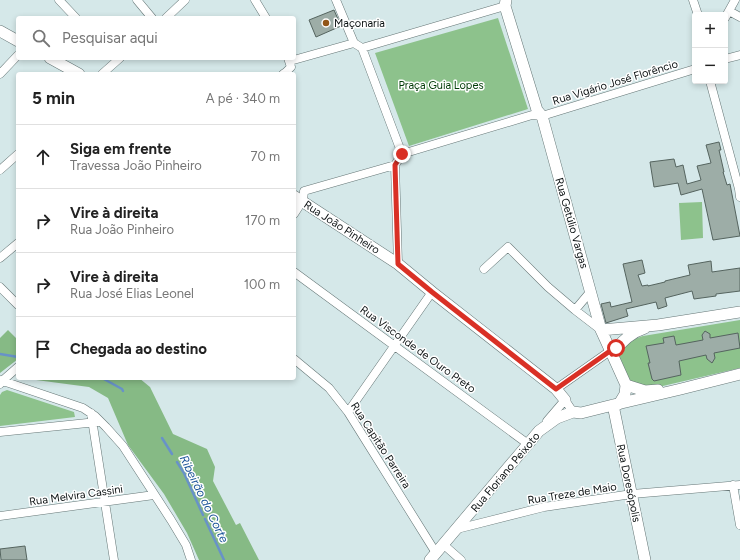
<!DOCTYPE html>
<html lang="pt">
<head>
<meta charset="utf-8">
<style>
  body { margin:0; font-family:Figtree,sans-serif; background:#f2f2f2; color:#222 }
  .controls { position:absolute; right:12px; top:12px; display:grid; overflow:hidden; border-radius:4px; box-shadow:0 2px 6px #0003 }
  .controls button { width:36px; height:36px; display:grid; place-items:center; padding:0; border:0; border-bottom:1px solid #e0e0e0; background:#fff; color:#222; font:20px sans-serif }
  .stop { position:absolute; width:12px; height:12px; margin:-9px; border:3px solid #d93025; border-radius:50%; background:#fff }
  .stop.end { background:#d93025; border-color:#fff; box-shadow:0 1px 4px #0008 }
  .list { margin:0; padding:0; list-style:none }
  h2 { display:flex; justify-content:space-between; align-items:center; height:52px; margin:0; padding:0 16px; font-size:17px }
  h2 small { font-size:13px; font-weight:400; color:#767676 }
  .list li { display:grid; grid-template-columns:26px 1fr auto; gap:12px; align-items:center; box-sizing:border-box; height:64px; padding:0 16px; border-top:1px solid #e0e0e0 }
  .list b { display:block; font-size:15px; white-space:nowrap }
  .list p { margin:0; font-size:13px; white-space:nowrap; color:#767676 }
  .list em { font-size:13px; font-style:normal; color:#767676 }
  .icon { flex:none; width:22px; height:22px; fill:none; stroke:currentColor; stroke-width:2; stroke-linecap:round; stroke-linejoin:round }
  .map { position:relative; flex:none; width:740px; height:560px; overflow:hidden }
  .search { position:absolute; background:#fff; box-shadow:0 2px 6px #0003; left:16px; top:16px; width:280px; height:44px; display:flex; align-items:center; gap:10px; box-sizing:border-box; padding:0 14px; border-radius:4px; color:#767676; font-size:15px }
  .panel { position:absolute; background:#fff; box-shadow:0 2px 6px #0003; left:16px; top:72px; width:280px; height:308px; border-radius:4px }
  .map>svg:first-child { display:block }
</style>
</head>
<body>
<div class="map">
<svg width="740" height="560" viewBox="0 0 740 560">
  <rect width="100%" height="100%" fill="#d5e8e9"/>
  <path fill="#8dc28c" d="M498,18L528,109L409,146L375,53Z
    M702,202L703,238L681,240L679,203Z
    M740,320V368L650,389L631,382C627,376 622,369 620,362C615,348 633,339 643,336Z
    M7,390L74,412L75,417L0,426V395L2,392Z"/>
  <path fill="#86ba85" d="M8,330L18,340V359L0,373V338Z
    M21,378H139L150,387L173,434L207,449L215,467L213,481L236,525L240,523L259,560H199L187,533L164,494L128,445L108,398L89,387Z"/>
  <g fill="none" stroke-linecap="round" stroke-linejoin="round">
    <path stroke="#6892c8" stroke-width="2.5" d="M0,354L18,357
      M102,378L122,389L123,391
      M162,438L172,454
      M177,462L184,473L203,515
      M205,519L224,560"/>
  </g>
  <path fill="#9dada7" stroke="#55645f" d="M334,10L341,26L316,37L309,20Z
    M719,142L721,150H719L724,172H723L727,185L730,184L740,236L713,240L702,189L681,195L678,183L654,187L650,162L674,159L676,167L683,165L687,184L701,180L697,166L711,163L706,145Z
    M642,260L645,273L638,275L642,286L648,285V286L665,282V281L690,275L688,265L711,261L712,272L740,268V291L716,294V296L694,299L692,291L665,298L667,306L658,309L656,302L626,309L628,316L606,323L601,304L610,302L611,307L632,302L623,264Z
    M705,331L710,334V338L738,333L740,348L714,353L715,358L712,363L707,359L706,355L679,361L681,375L654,381L652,379L648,363H650L646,346L664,343L663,338L674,336L676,345L703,340L702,335Z
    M25,546L27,560H1L0,549Z"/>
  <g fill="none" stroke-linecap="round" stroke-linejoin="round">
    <defs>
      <path id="street" d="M59,0L76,18
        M137,0L152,18
        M255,0L266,18
        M336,0L354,43
        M693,0L698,15
        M729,11L740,17
        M166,18L185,0
        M725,18L735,0
        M354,43L362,48L402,154
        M362,48L505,6
        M725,59L740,55
        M290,61L354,43
        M0,74L18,55
        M102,74L120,58
        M283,74L286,72L291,67L288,58
        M710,81L739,189L740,197
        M402,154L532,115L542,116L695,69
        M0,170L18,154
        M294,214L303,200L304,191L395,165
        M0,258L18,243
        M398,264L395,165L402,154
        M484,269L508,247L548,287L575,310L601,330
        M294,272L528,444
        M0,287L18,305
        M575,310L591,291
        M294,359L329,388L348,412L436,553
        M0,380L83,408L95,416L106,427L123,446L171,520L186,545L191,560
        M0,384L2,381L18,367
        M556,389L610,351
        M348,412L432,292
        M91,413L114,560
        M547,421L565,400L573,412
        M0,432L97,422
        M733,485L740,525
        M0,516L154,495
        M457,529L544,507L632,494L740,485
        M444,545L461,560"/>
      <path id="secondary" d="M506,0L505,6L537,110L542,116L601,330L612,354
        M0,31L18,41
        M50,58L79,74
        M294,196L398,264L432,292L556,389L565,400
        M601,330L658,325L740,312
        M626,385L645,391L658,390
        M619,404L625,394L626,385L612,354C620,343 632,332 645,328
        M613,405L645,560
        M430,560L539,431L557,418L573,412L581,413L613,405L681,389L740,374"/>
    </defs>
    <use href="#street" stroke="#677" stroke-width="9"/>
    <use href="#secondary" stroke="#677" stroke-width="12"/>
    <use href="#street" stroke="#fff" stroke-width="8"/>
    <use href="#secondary" stroke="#fff" stroke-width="11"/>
  </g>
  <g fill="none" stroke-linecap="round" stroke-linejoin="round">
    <path stroke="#d93025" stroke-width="5" d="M402,154L395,165L398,264L432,292L556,389L610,351L612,354L616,348"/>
  </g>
  <circle fill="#925618" stroke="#fff" stroke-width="1.5" cx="326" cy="23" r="4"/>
  <g text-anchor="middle" stroke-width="3" stroke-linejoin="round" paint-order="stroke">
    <g font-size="11" fill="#0b1112" stroke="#fff" text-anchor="start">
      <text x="334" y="27">Maçonaria</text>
    </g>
    <g font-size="11" fill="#0b1112" stroke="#fff">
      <text transform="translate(615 82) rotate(-17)" y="4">Rua Vigário José Florêncio</text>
      <text transform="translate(572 223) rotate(74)" y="4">Rua Getúlio Vargas</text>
      <text transform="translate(342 227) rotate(33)" y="4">Rua João Pinheiro</text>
      <text transform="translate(418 349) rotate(36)" y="4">Rua Visconde de Ouro Preto</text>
      <text transform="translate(381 445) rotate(57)" y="4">Rua Capitão Parreira</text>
      <text transform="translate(505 472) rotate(-50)" y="4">Rua Floriano Peixoto</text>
      <text transform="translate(629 483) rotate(78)" y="4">Rua Doresópolis</text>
      <text transform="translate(572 493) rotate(-9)" y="4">Rua Treze de Maio</text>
      <text transform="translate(76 495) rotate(-8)" y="4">Rua Melvira Cassini</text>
    </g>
    <g font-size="11" fill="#003b06" stroke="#fff">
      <text x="441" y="89">Praça Guia Lopes</text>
    </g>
    <g font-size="12" font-style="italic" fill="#1d5699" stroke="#fff">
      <text transform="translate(204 499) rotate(64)" y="4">Ribeirão do Corte</text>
    </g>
  </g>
</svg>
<div class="controls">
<button>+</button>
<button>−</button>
</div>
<div class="stop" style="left:616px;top:348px"></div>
<div class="stop end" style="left:402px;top:154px"></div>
<div class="search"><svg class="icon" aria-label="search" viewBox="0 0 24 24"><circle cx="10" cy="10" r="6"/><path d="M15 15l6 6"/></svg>Pesquisar aqui</div>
<section class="panel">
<h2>5 min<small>A pé · 340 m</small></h2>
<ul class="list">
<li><svg class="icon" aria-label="ahead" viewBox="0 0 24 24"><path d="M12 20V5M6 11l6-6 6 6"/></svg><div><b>Siga em frente</b><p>Travessa João Pinheiro</p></div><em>70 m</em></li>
<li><svg class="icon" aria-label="right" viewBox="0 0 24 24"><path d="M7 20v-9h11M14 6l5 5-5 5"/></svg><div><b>Vire à direita</b><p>Rua João Pinheiro</p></div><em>170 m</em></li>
<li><svg class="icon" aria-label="right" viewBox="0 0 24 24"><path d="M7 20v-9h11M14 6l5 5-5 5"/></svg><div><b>Vire à direita</b><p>Rua José Elias Leonel</p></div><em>100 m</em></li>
<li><svg class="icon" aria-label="arrive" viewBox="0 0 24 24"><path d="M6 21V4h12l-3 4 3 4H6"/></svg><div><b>Chegada ao destino</b></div></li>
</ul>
</section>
</div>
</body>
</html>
